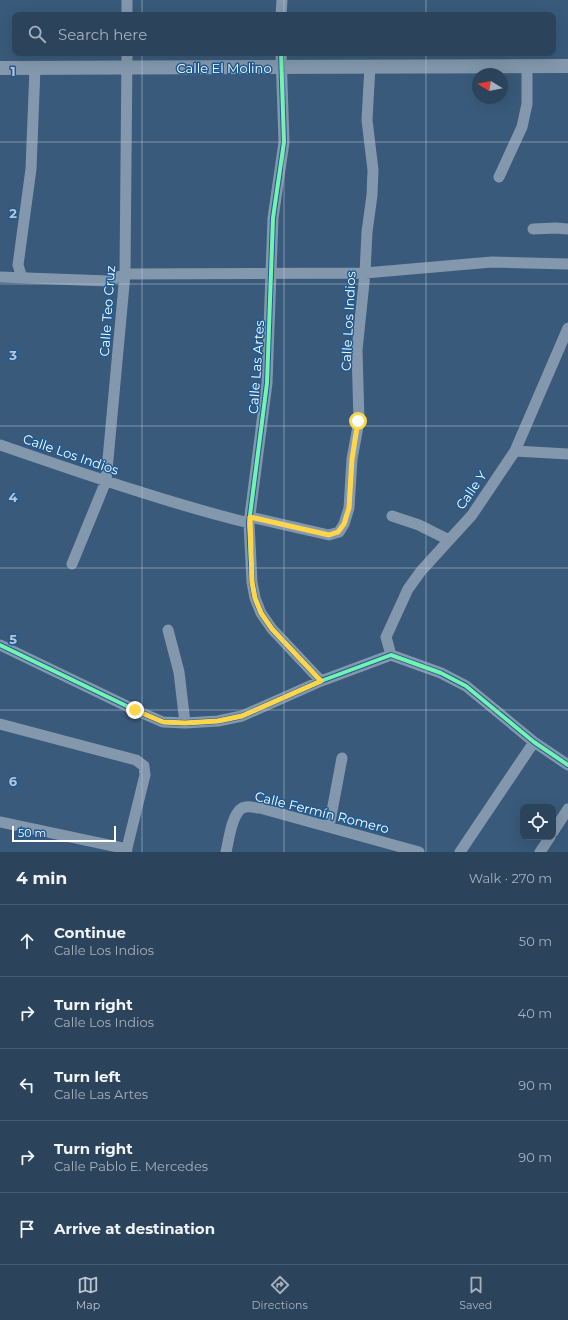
<!DOCTYPE html>
<html lang="en">
<head>
<meta charset="utf-8">
<style>
  body { margin:0; font-family:Montserrat,sans-serif; background:#334b62; color:#f1f3f6 }
  .controls { position:absolute; right:12px; bottom:12px; display:grid; overflow:hidden; border-radius:8px; box-shadow:0 4px 16px #0002 }
  .controls button { width:36px; height:36px; display:grid; place-items:center; padding:0; border:0; border-bottom:1px solid #475c72; background:#2b445c; color:#f1f3f6; font:20px sans-serif }
  .compass { position:absolute; left:472px; top:68px; width:36px; height:36px; border-radius:50%; background:#2b445c; box-shadow:0 4px 16px #0002; rotate:280deg }
  .scale { position:absolute; left:12px; bottom:10px; width:104px; box-sizing:border-box; padding-left:4px; border:2px solid #fff; border-top:0; font-size:11px; line-height:14px; white-space:nowrap; color:#fff; -webkit-text-stroke:3px #1e5b95; paint-order:stroke }
  .stop { position:absolute; width:12px; height:12px; margin:-9px; border:3px solid #ffd54a; border-radius:50%; background:#fff }
  .stop.end { background:#ffd54a; border-color:#fff; box-shadow:0 1px 4px #0008 }
  .list { margin:0; padding:0; list-style:none }
  h2 { display:flex; justify-content:space-between; align-items:center; height:52px; margin:0; padding:0 16px; font-size:17px }
  h2 small { font-size:13px; font-weight:400; color:#a6b0bb }
  .list li { display:grid; grid-template-columns:26px 1fr auto; gap:12px; align-items:center; box-sizing:border-box; height:72px; padding:0 16px; border-top:1px solid #475c72 }
  .list b { display:block; font-size:15px; white-space:nowrap }
  .list p { margin:0; font-size:13px; white-space:nowrap; color:#a6b0bb }
  .list em { font-size:13px; font-style:normal; color:#a6b0bb }
  .icon { flex:none; width:22px; height:22px; fill:none; stroke:currentColor; stroke-width:2; stroke-linecap:round; stroke-linejoin:round }
  .map { position:relative; flex:none; width:568px; height:852px; overflow:hidden }
  .search { position:absolute; background:#2b445c; box-shadow:0 4px 16px #0002; left:12px; right:12px; top:12px; height:44px; display:flex; align-items:center; gap:10px; box-sizing:border-box; padding:0 14px; border-radius:8px; color:#a6b0bb; font-size:15px }
  .sheet { height:412px; background:#2b445c }
  nav { display:flex; justify-content:space-around; align-items:center; box-sizing:border-box; height:56px; border-top:1px solid #475c72; background:#2b445c; font-size:11px; color:#a6b0bb }
  nav a { display:grid; justify-items:center; gap:2px }
  nav .on { color:#bac5d0 }
  .map>svg:first-child { display:block }
</style>
</head>
<body>
<div class="map">
<svg width="568" height="852" viewBox="0 0 568 852">
  <rect width="100%" height="100%" fill="#395a7a"/>
  <g fill="none" stroke-linecap="round" stroke-linejoin="round">
    <path stroke="#8398ad" stroke-width="11" d="M127,0V15
      M281,15L282,0
      M281,53L284,142L273,218L267,383L249,523L252,582L255,598L261,613L272,629L321,681
      M499,177L522,127L527,104V67
      M533,229L556,228L568,229
      M0,277L108,281L125,274L365,273L492,262L568,264
      M22,278L18,265L31,169L35,68
      M0,445C82,473 164,502 249,523
      M515,451L568,454
      M392,516L419,525L449,540
      M250,517L329,535L339,532L344,524L349,508L352,459L359,421L357,350L365,273L367,232L372,195L373,170L367,120L370,66
      M72,564L106,481L125,274L127,53
      M168,630L179,672L185,723
      M0,645L135,710L163,722L185,723L218,721L242,716L321,681L391,655L441,673L466,686L534,742L568,765
      M391,655L386,637L408,589L421,571L472,515L515,451L568,328
      M0,724L136,760L144,766L145,775L126,852
      M0,822L127,849
      M329,827L342,758
      M553,832L568,809
      M226,852C229,840 232,808 246,807C251,806 255,808 260,808L419,852
      M460,852L534,742
      M540,852L550,837"/>
    <path stroke="#8398ad" stroke-width="14" d="M0,68L568,66"/>
    <defs>
      <path id="cycleway" d="M281,53L284,142L273,218L267,383L249,523L252,582L255,598L261,613L272,629L321,681
        M0,645L135,710L163,722L185,723L218,721L242,716L321,681L391,655L441,673L466,686L534,742L568,765"/>
    </defs>
    <use href="#cycleway" stroke="#1e5b95" stroke-width="6"/>
    <use href="#cycleway" stroke="#73f3ae" stroke-width="4"/>
  </g>
  <g fill="none" stroke-linecap="round" stroke-linejoin="round">
    <path stroke="#ffd54a" stroke-width="5" d="M135,710L163,722L185,723L218,721L242,716L321,681L272,629L261,613L255,598L252,582L250,517L329,535L338,532L344,524L349,508L352,459L358,421"/>
  </g>
  <path fill="none" stroke="#bac5d0" stroke-width="1" stroke-opacity="0.55" d="M142,0V15M284,0V15M426,0V15M142,53V852M284,53V852M426,53V852M0,142H568M0,284H568M0,426H568M0,568H568M0,710H568"/>
  <g text-anchor="middle" stroke-width="3" stroke-linejoin="round" paint-order="stroke">
    <g font-size="13" fill="#fff" stroke="#1e5b95">
      <text x="224" y="73">Calle El Molino</text>
      <text transform="translate(107 311) rotate(-86)" y="5">Calle Teo Cruz</text>
      <text transform="translate(348 321) rotate(-87)" y="5">Calle Los Indios</text>
      <text transform="translate(256 367) rotate(-86)" y="5">Calle Las Artes</text>
      <text transform="translate(71 454) rotate(19)" y="5">Calle Los Indios</text>
      <text transform="translate(471 490) rotate(-55)" y="5">Calle Y</text>
      <text transform="translate(322 812) rotate(14)" y="5">Calle Fermín Romero</text>
    </g>
  </g>
  <g font-size="13" text-anchor="middle" font-weight="bold" fill="#bac5d0" stroke="#1e5b95" stroke-width="3" stroke-linejoin="round" paint-order="stroke">
    <text x="13" y="76">1</text>
    <text x="13" y="218">2</text>
    <text x="13" y="360">3</text>
    <text x="13" y="502">4</text>
    <text x="13" y="644">5</text>
    <text x="13" y="786">6</text>
  </g>
</svg>
<div class="controls">
<button><svg class="icon" aria-label="locate" viewBox="0 0 24 24"><circle cx="12" cy="12" r="6"/><path d="M12 2v4M12 18v4M2 12h4M18 12h4"/></svg></button>
</div>
<svg class="compass" viewBox="-18 -18 36 36"><path d="M0-13l5 13h-10z" fill="#e53935"/><path d="M0 13l5-13h-10z" fill="#a6b0bb"/></svg>
<div class="scale">50 m</div>
<div class="stop" style="left:358px;top:421px"></div>
<div class="stop end" style="left:135px;top:710px"></div>
<div class="search"><svg class="icon" aria-label="search" viewBox="0 0 24 24"><circle cx="10" cy="10" r="6"/><path d="M15 15l6 6"/></svg>Search here</div>
</div>
<section class="sheet">
<h2>4 min<small>Walk · 270 m</small></h2>
<ul class="list">
<li><svg class="icon" aria-label="ahead" viewBox="0 0 24 24"><path d="M12 20V5M6 11l6-6 6 6"/></svg><div><b>Continue</b><p>Calle Los Indios</p></div><em>50 m</em></li>
<li><svg class="icon" aria-label="right" viewBox="0 0 24 24"><path d="M7 20v-9h11M14 6l5 5-5 5"/></svg><div><b>Turn right</b><p>Calle Los Indios</p></div><em>40 m</em></li>
<li><svg class="icon" aria-label="left" viewBox="0 0 24 24"><path d="M17 20v-9H6M10 6l-5 5 5 5"/></svg><div><b>Turn left</b><p>Calle Las Artes</p></div><em>90 m</em></li>
<li><svg class="icon" aria-label="right" viewBox="0 0 24 24"><path d="M7 20v-9h11M14 6l5 5-5 5"/></svg><div><b>Turn right</b><p>Calle Pablo E. Mercedes</p></div><em>90 m</em></li>
<li><svg class="icon" aria-label="arrive" viewBox="0 0 24 24"><path d="M6 21V4h12l-3 4 3 4H6"/></svg><div><b>Arrive at destination</b></div></li>
</ul>
</section>
<nav>
<a class="on"><svg class="icon" aria-label="map" viewBox="0 0 24 24"><path d="M3 6l6-2 6 2 6-2v14l-6 2-6-2-6 2zM9 4v14M15 6v14"/></svg>Map</a>
<a><svg class="icon" aria-label="directions" viewBox="0 0 24 24"><path d="M12 3l9 9-9 9-9-9zM9 14v-3h6M13 9l2 2-2 2"/></svg>Directions</a>
<a><svg class="icon" aria-label="saved" viewBox="0 0 24 24"><path d="M7 4h10v16l-5-4-5 4z"/></svg>Saved</a>
</nav>
</body>
</html>
